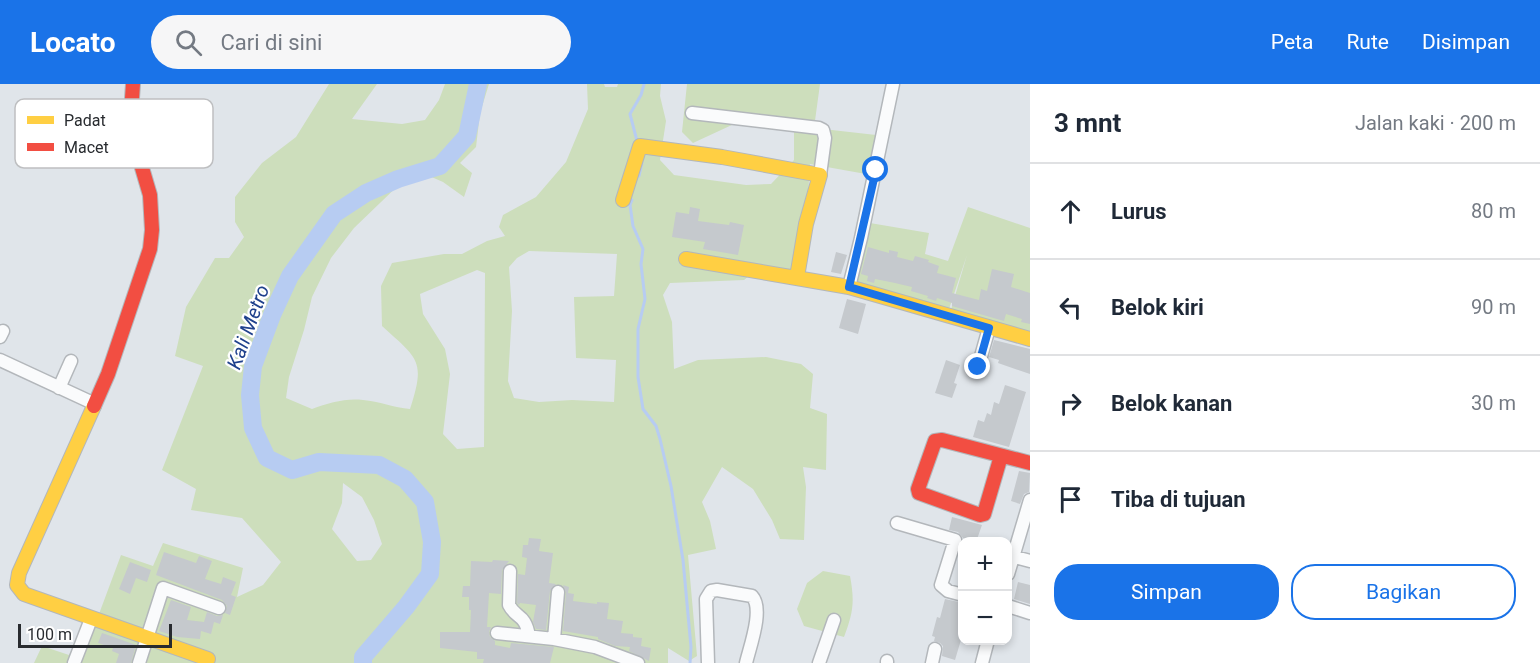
<!DOCTYPE html>
<html lang="id">
<head>
<meta charset="utf-8">
<style>
  body { margin:0; font-family:Roboto,sans-serif; background:#f6f6f7; color:#1f2937 }
  .controls { position:absolute; right:18px; bottom:18px; display:grid; overflow:hidden; border-radius:12px; box-shadow:0 3px 9px #0003 }
  .controls button { width:54px; height:54px; display:grid; place-items:center; padding:0; border:0; border-bottom:2px solid #e0e1e3; background:#fff; color:#1f2937; font:30px sans-serif }
  .scale { position:absolute; left:18px; bottom:15px; width:154px; box-sizing:border-box; padding-left:6px; border:3px solid #282b2f; border-top:0; font-size:16px; line-height:21px; white-space:nowrap; color:#282b2f; -webkit-text-stroke:4px #fff; paint-order:stroke }
  .stop { position:absolute; width:18px; height:18px; margin:-14px; border:4px solid #1a73e8; border-radius:50%; background:#fff }
  .stop.end { background:#1a73e8; border-color:#fff; box-shadow:0 2px 6px #0008 }
  .list { margin:0; padding:0; list-style:none }
  h2 { display:flex; justify-content:space-between; align-items:center; height:78px; margin:0; padding:0 24px; font-size:26px }
  h2 small { font-size:20px; font-weight:400; color:#747a83 }
  .list li { display:grid; grid-template-columns:39px 1fr auto; gap:18px; align-items:center; box-sizing:border-box; height:96px; padding:0 24px; border-top:2px solid #e0e1e3 }
  .list b { display:block; font-size:22px; white-space:nowrap }
  .list em { font-size:20px; font-style:normal; color:#747a83 }
  .actions { display:flex; gap:12px; padding:18px 24px }
  .actions a { flex:1; padding:14px 0; border:2px solid #1a73e8; border-radius:24px; text-align:center; font-size:21px; color:#1a73e8 }
  .actions .main { background:#1a73e8; color:#fff }
  .icon { flex:none; width:33px; height:33px; fill:none; stroke:currentColor; stroke-width:2; stroke-linecap:round; stroke-linejoin:round }
  .map { position:relative; flex:none; width:1030px; height:579px; overflow:hidden }
  header { display:flex; align-items:center; gap:36px; box-sizing:border-box; height:84px; padding:0 30px; background:#1a73e8; color:#fff }
  header strong { font-size:28px }
  nav { display:flex; gap:33px; margin-inline-start:auto; font-size:21px }
  .search { width:420px; height:54px; background:#f6f6f7; display:flex; align-items:center; gap:15px; box-sizing:border-box; padding:0 21px; border-radius:33px; color:#747a83; font-size:22px }
  main { display:flex }
  aside { flex:1; background:#fff }
  .map>svg:first-child { display:block }
</style>
</head>
<body>
<header>
<strong>Locato</strong>
<div class="search"><svg class="icon" aria-label="search" viewBox="0 0 24 24"><circle cx="10" cy="10" r="6"/><path d="M15 15l6 6"/></svg>Cari di sini</div>
<nav><a>Peta</a><a>Rute</a><a>Disimpan</a></nav>
</header>
<main>
<div class="map">
<svg width="1030" height="579" viewBox="0 0 1030 579">
  <rect width="100%" height="100%" fill="#e0e5ea"/>
  <path fill="#cddebc" fill-rule="evenodd" d="M329,0H377L352,35L402,40L425,36L439,16L445,0H489L480,29L476,63L460,79L472,89L464,113L443,98L427,91L407,93L354,144L331,174L312,213L304,246L289,293L286,314L312,325C329,319 345,314 363,316C379,317 394,324 410,325C426,276 418,275 382,242L381,202L392,179L444,170H462L487,157L505,152L499,143L503,131L536,113L566,78L588,25L587,0H604L605,3H617L618,0H661L660,12L666,37L660,76L674,91L746,101L771,100L794,76V42L734,40L693,59L682,48L687,0H820L814,44L885,52L877,92L810,80L808,112L792,196L755,187L744,196L670,199L663,211L672,238L674,285L698,276L766,273L801,280L813,290L810,324L827,330L826,386L803,383L806,403L804,456L780,455L772,436L753,405L722,383L702,418L710,437L716,465L688,471L697,572L689,577L668,564V579H34L42,562L69,571L78,555L96,538L121,471L153,482L163,459L243,484L237,513L263,501L281,478L242,434L191,426L196,405L162,386L203,282L175,272L186,223L215,174H229L244,153L235,138V113L262,79L296,53ZM529,167L617,170L614,212L574,213L576,274L616,276L614,318L572,316L539,318L514,314L508,297L512,227L509,183L517,174ZM477,186L485,189L484,363L457,365L443,350L450,290L445,265L423,230L420,210ZM343,399L362,413L374,436L382,460L371,476L357,477L332,445L342,419Z
    M968,123L1030,144V253L948,236L967,171L946,234L849,208L864,138L929,149L925,170L948,177Z
    M823,487L850,492C855,518 853,529 844,553L804,542L797,525L807,499Z"/>
  <g fill="none" stroke-linecap="round" stroke-linejoin="round">
    <path stroke="#b7ccf2" stroke-width="3" d="M637,57L630,30L641,11L644,0
      M639,92L642,79
      M632,116L630,121L633,142L643,165L641,180L645,215L638,245V293L643,325L656,342L660,355L671,402L683,476L691,563L690,579"/>
    <path stroke="#b7ccf2" stroke-width="18" d="M363,579V573L406,523L430,490L432,458L425,418L405,395L379,381L319,378L292,386L267,374L253,344L250,311L253,282L272,231L290,192L334,130L366,109L398,95L440,82L467,52L478,0"/>
  </g>
  <path fill="#c5c9cd" d="M690,123L700,125L698,137L729,141L730,138L744,141L738,171L703,165L705,158L672,153L676,128L689,130Z
    M868,163L889,169V166L898,168L897,173L913,177L915,172L929,176L928,178L939,182L937,189L956,194L952,209L979,216L981,205L987,207L992,185L1014,190L1011,203L1030,209V240L1021,238L1022,235L1006,230L1004,237L952,222V219L937,214L936,217L927,214L928,212L911,207L912,203L895,199L875,195L874,199L867,197L868,192L861,190Z
    M836,168L847,171L841,190L831,188Z
    M847,215L866,220L858,250L839,244Z
    M994,256L1030,265V290L998,279L999,276L989,273Z
    M946,276L960,281L954,299L957,300L952,314L935,309Z
    M1005,301L1026,308L1009,363L973,353L978,336L984,338L987,329L991,331L994,318L999,320Z
    M1019,387L1030,389L1029,408L1024,410L1020,420L1011,417Z
    M952,433L982,441L976,458L963,454L958,448L949,446Z
    M529,454L541,455L539,467L553,469L549,499L556,500L550,507L546,546L536,545L533,538L536,521L520,519L519,521L517,519L518,490L525,491L527,474L522,473L523,461H528Z
    M164,468L196,479L199,472L212,477L205,495L221,500L223,493L236,498L231,511L236,513L230,531L225,529L227,522L222,516L156,491Z
    M493,476L509,477L502,486L501,510L489,509L487,543H491L489,548L490,553L495,557V561L510,564L511,559L554,563L550,579H483L484,575H477V568L440,564V548H470L471,526H469V513H462L463,502H470L471,477L492,478Z
    M130,478L151,486L147,498L136,494L130,510L119,505Z
    M1018,498L1030,501V520L1014,515Z
    M563,501L569,503L568,509L574,510L573,517L597,520V518L609,519L607,535L623,537L621,549L633,550V553L642,554L641,562L651,564L649,577L629,567L630,563L615,562L598,555V553L563,547L566,509Z
    M945,515L963,519V549L955,576L942,572L943,562L940,559L934,557L935,553L932,552L937,533L940,534Z
    M171,516L191,523L187,536L204,538L207,528L217,532L223,531L220,540L214,538L211,550L201,547L200,555L177,553L159,547Z
    M102,549L136,561L131,579H116L119,570L112,567L113,564L98,559Z"/>
  <g fill="none" stroke-linecap="round" stroke-linejoin="round">
    <defs>
      <path id="street" d="M692,29L819,44L823,46L825,54L820,91
        M849,203L861,154L893,0
        M0,253L3,247
        M0,276L95,320
        M978,283L989,244
        M59,304L71,277
        M897,439L955,456L941,501L948,507L963,511
        M1008,471L1030,477
        M510,487L509,521C516,535 525,529 529,552
        M1008,490L1030,416
        M1008,522L1030,529
        M497,549L554,555L595,563L638,579
        M554,555L558,508
        M74,579L91,535
        M139,579L163,504L219,524
        M708,579L706,515L711,507L717,506L752,512C764,525 750,562 746,579
        M819,579L834,536
        M887,579V577
        M932,579L935,565
        M982,579L988,556"/>
      <path id="slow" d="M623,116L640,62L722,73L820,91L806,140L797,193
        M686,175L849,203L1030,255
        M94,322L19,489L17,501L24,510L208,575"/>
      <path id="jam" d="M94,322L108,290L150,165L152,146L150,111L130,43L133,0
        M1001,372L984,430L980,431L919,409L918,405L935,357L942,356L1030,379"/>
    </defs>
    <use href="#street" stroke="#b3b7bb" stroke-width="15"/>
    <use href="#slow" stroke="#b3b7bb" stroke-width="16"/>
    <use href="#jam" stroke="#b3b7bb" stroke-width="16"/>
    <use href="#street" stroke="#fafbfc" stroke-width="12"/>
    <use href="#slow" stroke="#ffcf43" stroke-width="14"/>
    <use href="#jam" stroke="#f24e42" stroke-width="14"/>
  </g>
  <g fill="none" stroke-linecap="round" stroke-linejoin="round">
    <path stroke="#1a73e8" stroke-width="8" d="M876,86L849,203L989,244L978,283"/>
  </g>
  <g text-anchor="middle" stroke-width="4.5" stroke-linejoin="round" paint-order="stroke">
    <g font-size="20" font-style="italic" fill="#1f418c" stroke="#fff">
      <text transform="translate(248 243) rotate(-70)" y="7">Kali Metro</text>
    </g>
  </g>
  <rect x="15" y="15" width="198" height="69" rx="9" fill="#fff" stroke="#bebfc1" stroke-width="1.5"/>
  <rect x="27" y="32" width="27" height="8" fill="#ffcf43"/>
  <rect x="27" y="59" width="27" height="8" fill="#f24e42"/>
  <g font-size="16" fill="#282b2f">
    <text x="64" y="42">Padat</text>
    <text x="64" y="69">Macet</text>
  </g>
</svg>
<div class="controls">
<button>+</button>
<button>−</button>
</div>
<div class="scale">100 m</div>
<div class="stop" style="left:876px;top:86px"></div>
<div class="stop end" style="left:978px;top:283px"></div>
</div>
<aside>
<h2>3 mnt<small>Jalan kaki · 200 m</small></h2>
<ul class="list">
<li><svg class="icon" aria-label="ahead" viewBox="0 0 24 24"><path d="M12 20V5M6 11l6-6 6 6"/></svg><div><b>Lurus</b></div><em>80 m</em></li>
<li><svg class="icon" aria-label="left" viewBox="0 0 24 24"><path d="M17 20v-9H6M10 6l-5 5 5 5"/></svg><div><b>Belok kiri</b></div><em>90 m</em></li>
<li><svg class="icon" aria-label="right" viewBox="0 0 24 24"><path d="M7 20v-9h11M14 6l5 5-5 5"/></svg><div><b>Belok kanan</b></div><em>30 m</em></li>
<li><svg class="icon" aria-label="arrive" viewBox="0 0 24 24"><path d="M6 21V4h12l-3 4 3 4H6"/></svg><div><b>Tiba di tujuan</b></div></li>
</ul>
<div class="actions"><a class="main">Simpan</a><a>Bagikan</a></div>
</aside>
</main>
</body>
</html>
